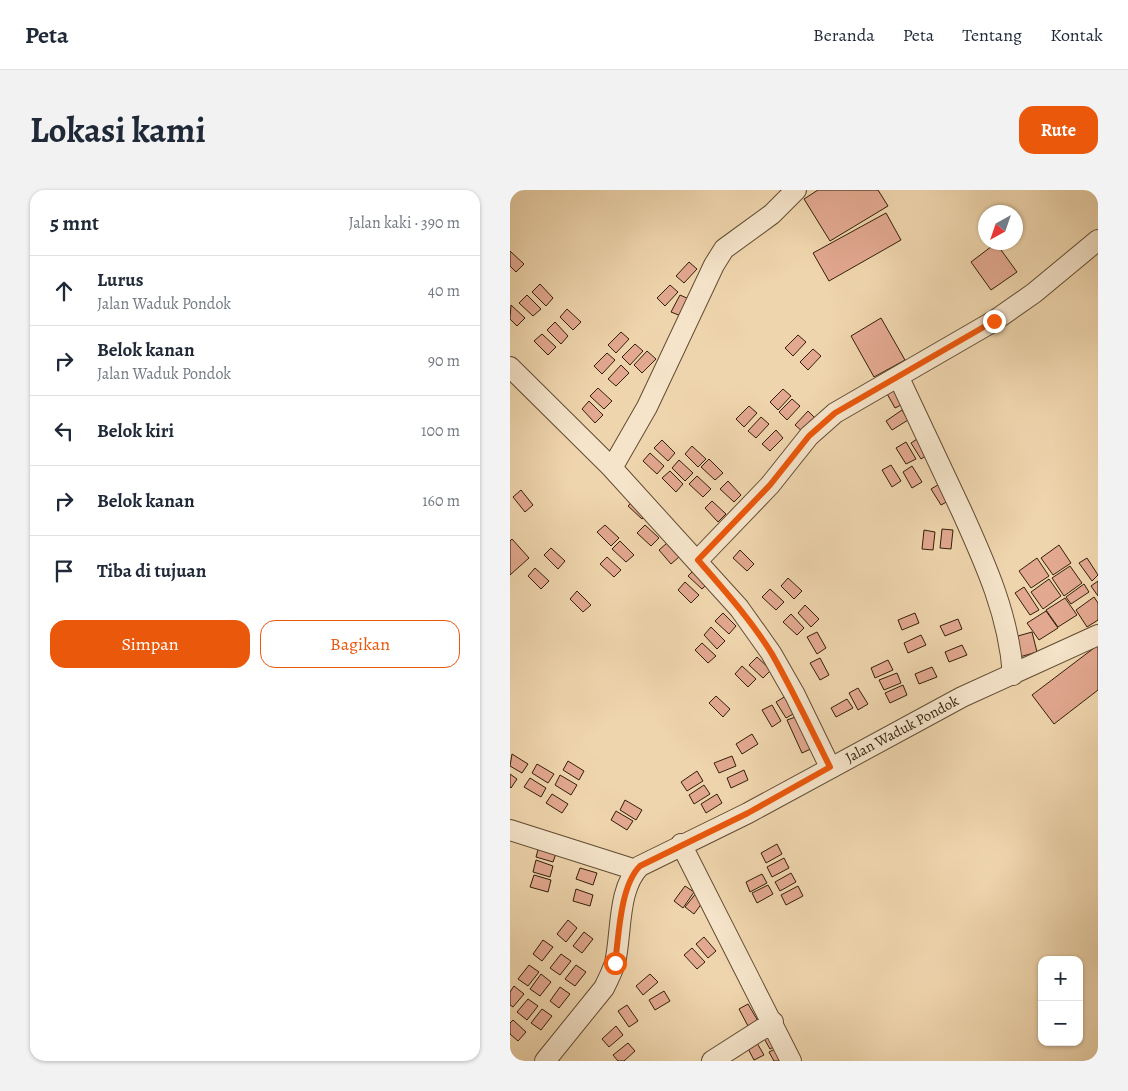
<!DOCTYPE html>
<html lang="id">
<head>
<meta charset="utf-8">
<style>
  body { margin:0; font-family:Alegreya,serif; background:#f2f2f3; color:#1f2937 }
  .controls { position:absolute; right:15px; bottom:15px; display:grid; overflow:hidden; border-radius:10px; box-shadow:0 1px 4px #0004 }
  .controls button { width:45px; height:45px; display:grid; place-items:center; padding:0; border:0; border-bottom:1px solid #e0e1e3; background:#fff; color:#1f2937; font:25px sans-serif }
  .compass { position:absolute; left:468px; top:15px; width:45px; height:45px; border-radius:50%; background:#fff; box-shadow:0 1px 4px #0004; rotate:220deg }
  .stop { position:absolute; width:15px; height:15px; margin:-11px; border:4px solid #ea580c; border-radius:50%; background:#fff }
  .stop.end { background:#ea580c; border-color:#fff; box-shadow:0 1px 5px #0008 }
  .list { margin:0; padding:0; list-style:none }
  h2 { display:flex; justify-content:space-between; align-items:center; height:65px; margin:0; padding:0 20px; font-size:21px }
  h2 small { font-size:16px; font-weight:400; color:#747a83 }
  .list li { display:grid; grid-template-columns:32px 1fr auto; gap:15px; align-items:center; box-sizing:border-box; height:70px; padding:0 20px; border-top:1px solid #e0e1e3 }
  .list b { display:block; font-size:19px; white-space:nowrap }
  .list p { margin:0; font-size:16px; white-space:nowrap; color:#747a83 }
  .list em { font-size:16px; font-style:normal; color:#747a83 }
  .actions { display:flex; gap:10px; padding:15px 20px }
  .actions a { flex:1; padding:11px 0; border:1px solid #ea580c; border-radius:15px; text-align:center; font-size:18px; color:#ea580c }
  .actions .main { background:#ea580c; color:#fff }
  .icon { flex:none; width:28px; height:28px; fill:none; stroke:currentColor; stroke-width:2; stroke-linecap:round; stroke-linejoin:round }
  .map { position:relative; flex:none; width:588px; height:871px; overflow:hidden; border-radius:15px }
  header { display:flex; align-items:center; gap:30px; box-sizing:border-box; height:70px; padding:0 25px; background:#fff; border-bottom:1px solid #e0e1e3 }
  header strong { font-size:24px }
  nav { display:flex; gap:28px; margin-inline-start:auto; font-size:18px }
  .intro { display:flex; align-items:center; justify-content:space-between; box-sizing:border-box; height:120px; padding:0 30px }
  h1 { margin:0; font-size:35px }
  .button { padding:12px 22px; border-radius:15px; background:#ea580c; color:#fff; font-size:18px; font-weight:700 }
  main { display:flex; gap:30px; padding:0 30px }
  aside { flex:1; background:#fff; border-radius:15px; box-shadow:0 1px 4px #0004 }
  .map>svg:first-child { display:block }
</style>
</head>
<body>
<header>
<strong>Peta</strong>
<nav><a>Beranda</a><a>Peta</a><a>Tentang</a><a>Kontak</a></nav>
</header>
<div class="intro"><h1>Lokasi kami</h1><a class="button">Rute</a></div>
<main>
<aside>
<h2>5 mnt<small>Jalan kaki · 390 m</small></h2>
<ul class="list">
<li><svg class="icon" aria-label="ahead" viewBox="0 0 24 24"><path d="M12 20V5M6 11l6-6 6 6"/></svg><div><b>Lurus</b><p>Jalan Waduk Pondok</p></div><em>40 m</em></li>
<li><svg class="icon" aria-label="right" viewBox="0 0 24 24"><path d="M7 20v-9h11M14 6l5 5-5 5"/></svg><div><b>Belok kanan</b><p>Jalan Waduk Pondok</p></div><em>90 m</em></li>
<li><svg class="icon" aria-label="left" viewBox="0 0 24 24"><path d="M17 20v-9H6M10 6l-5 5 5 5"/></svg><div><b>Belok kiri</b></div><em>100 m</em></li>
<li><svg class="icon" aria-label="right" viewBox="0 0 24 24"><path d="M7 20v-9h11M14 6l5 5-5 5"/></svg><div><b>Belok kanan</b></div><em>160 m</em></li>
<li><svg class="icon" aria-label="arrive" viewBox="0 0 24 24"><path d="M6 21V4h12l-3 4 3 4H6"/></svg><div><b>Tiba di tujuan</b></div></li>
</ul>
<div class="actions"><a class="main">Simpan</a><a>Bagikan</a></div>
</aside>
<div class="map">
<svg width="588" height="871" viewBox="0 0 588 871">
  <rect width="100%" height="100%" fill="#efd5ad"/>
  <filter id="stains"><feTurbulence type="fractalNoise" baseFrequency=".004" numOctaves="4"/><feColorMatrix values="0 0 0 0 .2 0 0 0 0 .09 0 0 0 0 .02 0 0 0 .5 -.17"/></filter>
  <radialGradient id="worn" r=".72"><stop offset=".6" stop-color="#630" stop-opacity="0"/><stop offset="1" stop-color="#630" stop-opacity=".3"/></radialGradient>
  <path fill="#e2a890" stroke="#331f09" d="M308,0H368L378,16L320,51L294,9Z
    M376,23L391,50L319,91L303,63Z
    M486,53L507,82L481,100L461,72Z
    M0,61L14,74L6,82L0,76Z
    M179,72L187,79L174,93L166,86Z
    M30,94L43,108L36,116L22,102Z
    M160,95L168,102L155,116L147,108Z
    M17,105L31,119L23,126L9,113Z
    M170,105L179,109L171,126L161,122Z
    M1,115L15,128L7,136L0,129Z
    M57,119L71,132L63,140L50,127Z
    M371,128L395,170L364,187L341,146Z
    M45,132L58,146L51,154L37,140Z
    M111,142L119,149L106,163L98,155Z
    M32,144L46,157L38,165L24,151Z
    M288,145L296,152L283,166L275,158Z
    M125,154L133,161L120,175L112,167Z
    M303,159L311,166L298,180L290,172Z
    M137,161L146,169L132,183L124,175Z
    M97,163L105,170L92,184L84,176Z
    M111,175L119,183L106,196L98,189Z
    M385,196L395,213L385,218L376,202Z
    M88,198L102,211L94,219L80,206Z
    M273,199L281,206L268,220L260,212Z
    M282,209L290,216L277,230L269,222Z
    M79,211L93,225L85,233L72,219Z
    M239,216L247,223L234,237L226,229Z
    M392,220L398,230L382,240L376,231Z
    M298,221L306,229L293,242L285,235Z
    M251,227L259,234L246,248L238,241Z
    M266,240L273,248L260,261L252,254Z
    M410,247L420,263L411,269L401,253Z
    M152,250L165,263L158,271L144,258Z
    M396,252L406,269L396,274L386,258Z
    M182,256L196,269L188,277L175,264Z
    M140,263L154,276L147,284L133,271Z
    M199,269L213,283L205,290L191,277Z
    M169,270L183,283L175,291L162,278Z
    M381,275L391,291L382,297L372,280Z
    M402,276L412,292L402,298L393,282Z
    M160,281L173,294L166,302L152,288Z
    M187,286L201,299L193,307L179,294Z
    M218,291L231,305L224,312L210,299Z
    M431,293L440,310L431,315L421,299Z
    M11,300L23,315L15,322L3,307Z
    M126,308L139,321L132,329L118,316Z
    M202,311L216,324L208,332L195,318Z
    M95,335L109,348L101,356L87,342Z
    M135,335L149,348L141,356L127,343Z
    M432,339L443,340L441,359L430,358Z
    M414,340L425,342L423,360L412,359Z
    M2,349L19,368L0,385V351Z
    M110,351L124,365L116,372L102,359Z
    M157,353L169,367L161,374L149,360Z
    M549,355L561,373L543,385L531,368Z
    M41,358L55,371L48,379L34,365Z
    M230,360L244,374L237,381L223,368Z
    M97,367L111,380L104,387L90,374Z
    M527,368L539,386L521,398L509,381Z
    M577,368L588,385L582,391L569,373Z
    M560,376L572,393L554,406L542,388Z
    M25,378L39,391L31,399L18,386Z
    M186,378L199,392L192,399L178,386Z
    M278,388L292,401L284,409L271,396Z
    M539,389L551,406L533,419L521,402Z
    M588,391V406L581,396Z
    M175,392L189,405L181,413L168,400Z
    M574,394L579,402L561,414L556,407Z
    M514,397L529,420L520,425L505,403Z
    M260,399L274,412L266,420L252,407Z
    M67,401L81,415L73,422L60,409Z
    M584,407L588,413V430L577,437L566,420Z
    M555,408L567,425L548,437L536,420Z
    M295,415L309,429L301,437L288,423Z
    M536,421L548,438L529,450L517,433Z
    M213,423L226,436L219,444L205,431Z
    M405,423L409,433L392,440L388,430Z
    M281,424L294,438L287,445L273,432Z
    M448,429L452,439L435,446L430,436Z
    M201,437L215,451L207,459L194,445Z
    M307,442L316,458L307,464L297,447Z
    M522,442L527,462L506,468L501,448Z
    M411,445L416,455L398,463L394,453Z
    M192,453L206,466L198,473L185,460Z
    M452,455L457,465L439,472L435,462Z
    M588,455V500L544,534L522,505Z
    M247,467L261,480L253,488L239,475Z
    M310,468L319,485L310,490L300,473Z
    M378,470L383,480L365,488L361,478Z
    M232,476L246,489L238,497L225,484Z
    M422,477L427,487L409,494L405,484Z
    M387,483L391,493L374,500L369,490Z
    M393,495L397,505L380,513L375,503Z
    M348,498L358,514L348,520L339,503Z
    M206,506L220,519L213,527L199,513Z
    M276,506L285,523L276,528L266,512Z
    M337,509L343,518L326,527L321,518Z
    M262,515L271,531L262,537L252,520Z
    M291,525L305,557L292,563L277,530Z
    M242,544L248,554L232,564L226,554Z
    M2,564L18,574L12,583L0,576Z
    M222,566L226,576L209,583L204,573Z
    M58,571L74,581L69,590L53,580Z
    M27,574L44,584L38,593L22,583Z
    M234,580L238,590L221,598L217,588Z
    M187,581L193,591L177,601L171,592Z
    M0,584L7,589L1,598L0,597Z
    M50,585L67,595L61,605L45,595Z
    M20,588L36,598L31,607L14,597Z
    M194,595L200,604L184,614L179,605Z
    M42,604L58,614L52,623L36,613Z
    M207,604L212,613L196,623L191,614Z
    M115,610L132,620L126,630L110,620Z
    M106,621L123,631L117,640L101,630Z
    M267,654L272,664L256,673L251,663Z
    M29,656L47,661L43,672L26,667Z
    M274,668L279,678L262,687L257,677Z
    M26,670L43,676L40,687L23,682Z
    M70,678L87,683L83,695L66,689Z
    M281,683L286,692L270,701L265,692Z
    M252,684L257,693L240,702L236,692Z
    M24,685L41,690L38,702L20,697Z
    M258,695L263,704L247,713L242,703Z
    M175,696L184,702L173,718L164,711Z
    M288,696L293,706L276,715L271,705Z
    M66,699L83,705L80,716L63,711Z
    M187,702L195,709L184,724L175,717Z
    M58,730L67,738L56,752L47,744Z
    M74,742L83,749L72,763L63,756Z
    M194,747L206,761L198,768L186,754Z
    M33,750L43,757L32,771L23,764Z
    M182,758L195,772L187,779L174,765Z
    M51,764L61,771L50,785L40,778Z
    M19,775L29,782L18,796L8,789Z
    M66,775L76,782L65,796L55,789Z
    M31,784L41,792L30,806L20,799Z
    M140,784L148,792L133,805L126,796Z
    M4,796L14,804L3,817L0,815V802Z
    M50,797L60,804L49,818L40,811Z
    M154,801L160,811L145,820L139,810Z
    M18,809L28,816L17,830L7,822Z
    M238,814L248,831L238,836L229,819Z
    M117,815L128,831L119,837L108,821Z
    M32,819L42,826L31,840L21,833Z
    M3,830L16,842L8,851L0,844V833Z
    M106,836L113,845L99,857L92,849Z
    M251,843L269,854L260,859Z
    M244,848L254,865L244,870L235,853Z
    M118,853L125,861L114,871H108L103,865Z
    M269,857L277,871H264L259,862Z"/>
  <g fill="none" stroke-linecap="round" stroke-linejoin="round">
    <defs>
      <path id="minor" d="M0,177L102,278L229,418L261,463L285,505L320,577
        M389,188C410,232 431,277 452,322C476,375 499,426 503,485
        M102,278L137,217L204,75L214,59L262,24L286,0
        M188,370L260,295L299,246L325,223L484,131L524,103L588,50
        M0,640L126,680
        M171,654L281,871
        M35,871L94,798C98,790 102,782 105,773C112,742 107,699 130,676L238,623L452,507L588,445
        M202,871L263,832"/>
    </defs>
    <use href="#minor" stroke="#624c32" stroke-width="22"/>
    <use href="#minor" stroke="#f5e4ca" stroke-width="20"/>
  </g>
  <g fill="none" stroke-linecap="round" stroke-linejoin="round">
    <path stroke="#ea580c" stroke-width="6" d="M105,773C109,745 110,696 130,676L238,623L320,577C301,539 283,501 262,464C241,430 214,400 188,370L260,295L299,246L325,223L484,131"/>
  </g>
  <g text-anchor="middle" stroke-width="4" stroke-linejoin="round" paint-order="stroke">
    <g font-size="15" fill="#331f09" stroke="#f5e4ca">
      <text transform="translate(392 539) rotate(-28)" y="5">Jalan Waduk Pondok</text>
    </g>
  </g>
  <rect width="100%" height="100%" filter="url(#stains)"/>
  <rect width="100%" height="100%" fill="url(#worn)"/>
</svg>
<div class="controls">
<button>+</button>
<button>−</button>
</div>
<svg class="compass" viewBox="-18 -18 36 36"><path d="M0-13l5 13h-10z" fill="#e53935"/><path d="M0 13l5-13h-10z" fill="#747a83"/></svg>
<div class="stop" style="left:105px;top:773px"></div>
<div class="stop end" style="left:484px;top:131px"></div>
</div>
</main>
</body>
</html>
